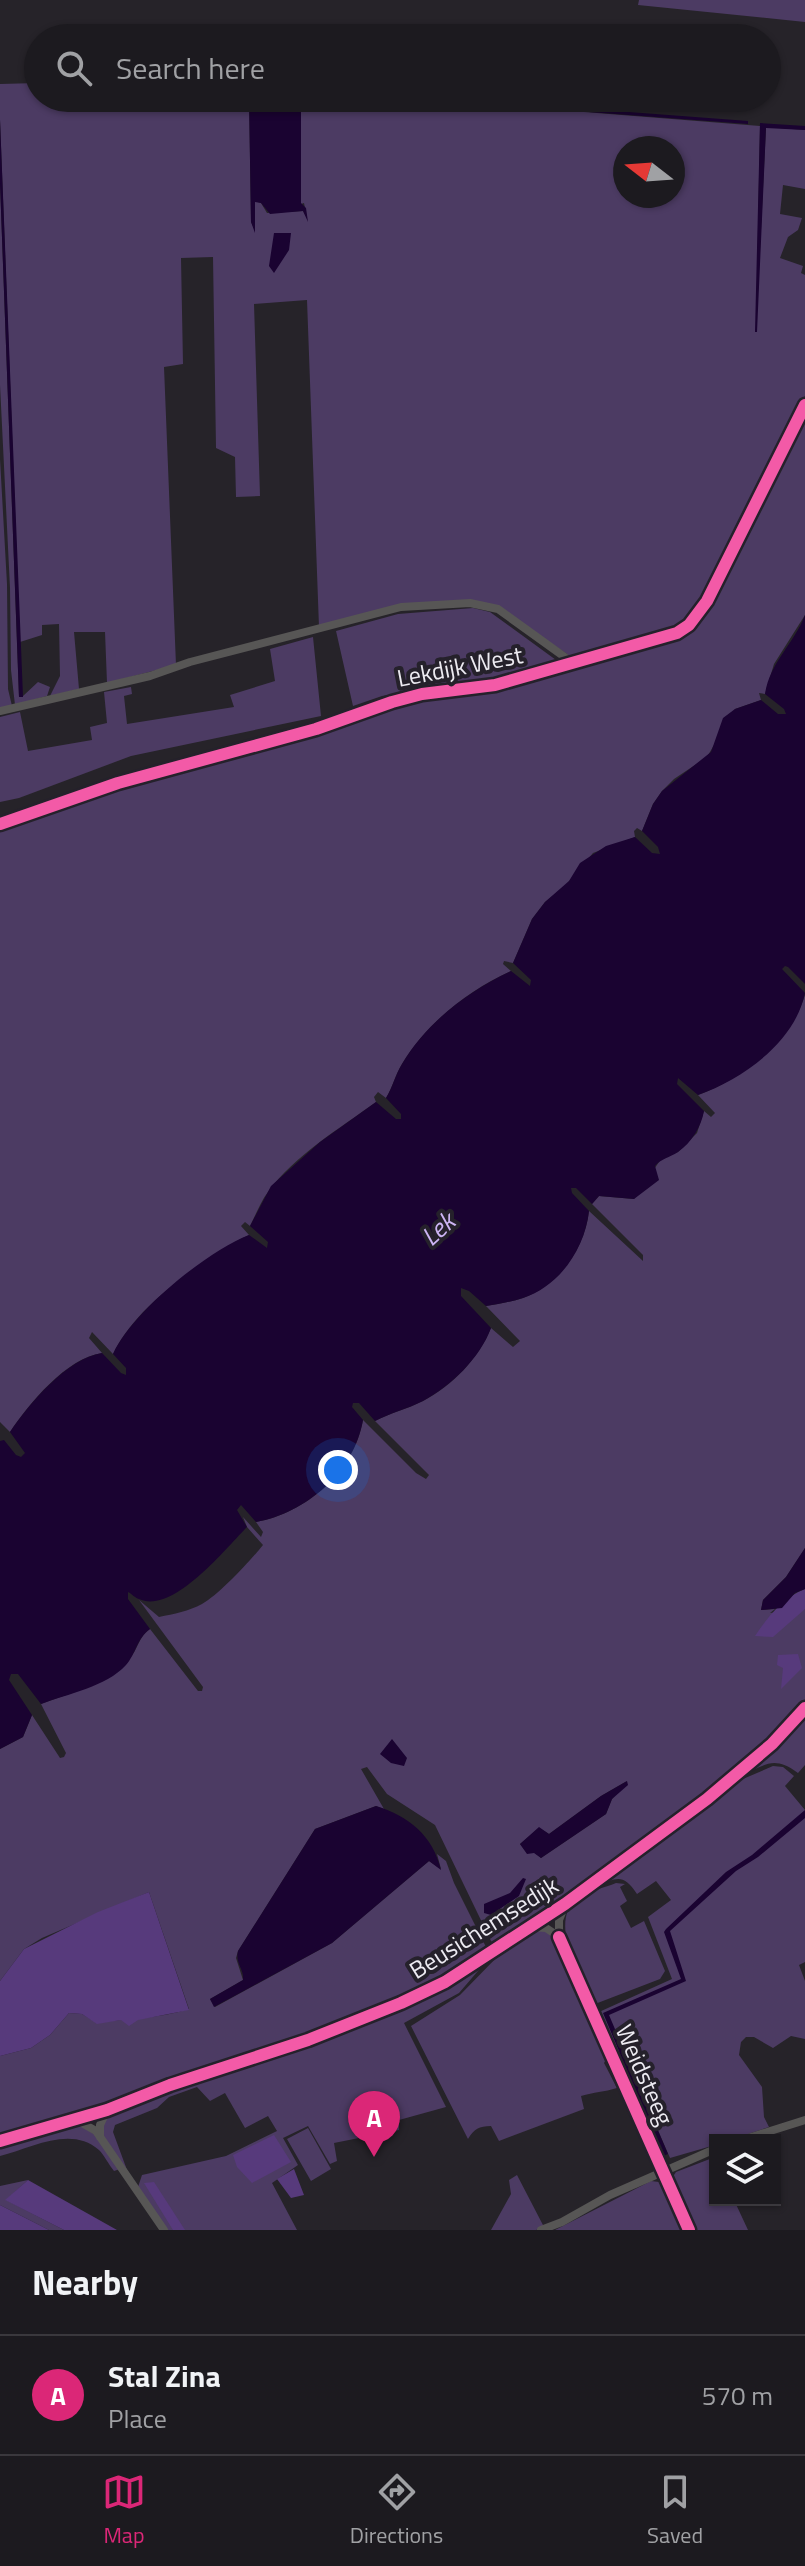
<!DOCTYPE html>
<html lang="en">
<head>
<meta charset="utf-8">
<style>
  body { margin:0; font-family:"Titillium Web",sans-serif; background:#29272c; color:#f1f3f6 }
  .controls { position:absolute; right:24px; bottom:24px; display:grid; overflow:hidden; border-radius:0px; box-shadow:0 2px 6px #0004 }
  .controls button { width:72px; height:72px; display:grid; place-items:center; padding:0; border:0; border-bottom:2px solid #3a383d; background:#1c1a1f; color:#f1f3f6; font:40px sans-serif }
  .compass { position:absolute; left:613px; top:136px; width:72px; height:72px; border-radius:50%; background:#1c1a1f; box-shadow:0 2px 6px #0004; rotate:287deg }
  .you { position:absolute; left:338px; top:1470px; width:28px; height:28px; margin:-20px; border:6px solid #fff; border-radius:50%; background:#1a73e8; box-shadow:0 0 0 12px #1a73e833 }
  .badge { display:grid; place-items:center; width:52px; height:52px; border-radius:50%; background:#db2777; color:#fff; font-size:26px; font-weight:700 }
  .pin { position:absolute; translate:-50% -66px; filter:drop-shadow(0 2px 4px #0008) }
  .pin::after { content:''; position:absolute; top:42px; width:28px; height:24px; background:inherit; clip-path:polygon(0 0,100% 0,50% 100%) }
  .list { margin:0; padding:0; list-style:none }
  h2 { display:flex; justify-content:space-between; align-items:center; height:104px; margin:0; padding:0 32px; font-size:34px }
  h2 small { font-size:26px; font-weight:400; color:#a0a1a4 }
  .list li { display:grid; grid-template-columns:52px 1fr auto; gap:24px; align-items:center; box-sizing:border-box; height:120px; padding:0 32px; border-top:2px solid #3a383d }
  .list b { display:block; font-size:30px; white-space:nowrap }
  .list p { margin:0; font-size:26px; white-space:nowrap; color:#a0a1a4 }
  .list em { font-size:26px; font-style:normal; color:#a0a1a4 }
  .icon { flex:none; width:44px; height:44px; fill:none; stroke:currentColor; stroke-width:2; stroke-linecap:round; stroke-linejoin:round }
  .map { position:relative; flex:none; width:805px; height:2230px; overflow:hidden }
  .search { position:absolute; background:#1c1a1f; box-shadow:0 2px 6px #0004; left:24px; right:24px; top:24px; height:88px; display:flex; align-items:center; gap:20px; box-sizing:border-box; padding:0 28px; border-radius:44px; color:#a0a1a4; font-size:30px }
  .sheet { height:224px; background:#1c1a1f }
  nav { display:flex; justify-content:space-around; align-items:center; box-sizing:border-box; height:112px; border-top:2px solid #3a383d; background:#1c1a1f; font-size:22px; color:#a0a1a4 }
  nav a { display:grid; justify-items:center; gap:4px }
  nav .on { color:#db2777 }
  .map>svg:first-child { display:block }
</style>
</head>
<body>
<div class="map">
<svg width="805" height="2230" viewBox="0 0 805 2230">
  <rect width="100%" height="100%" fill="#262329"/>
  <path fill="#4c3b63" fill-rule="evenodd" d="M639,0H805V22L638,5Z
    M38,83V98H249L251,222L255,230V201L261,203L267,213L303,211L307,218L304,203L301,204V98H358L509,106L760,126L756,332L766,127L805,130V189L783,185L780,214L802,218L798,230L788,237L780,258L803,266L801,273L805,275V396L705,598L692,619L667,634L573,658L496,606L404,605L319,627L307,300L254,304L260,496L236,497L235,457L216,448L213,257L181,258L183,364L164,367L176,665L107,683L105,632H74L79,689L50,696L60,676L59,624L42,625V635L20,642L0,120V84ZM625,148H673V196H625Z
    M0,183L19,697L23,696L38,682L50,687L47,696L15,705L11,670L10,588L0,385Z
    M805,416V615L774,664L765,694L759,693L761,700L735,709L707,757L674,779L662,791L653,804L642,831L637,828L634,831L635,837L593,853L565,886L545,902L532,919L513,963L504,961L503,964L511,971C468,990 426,1024 402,1064C395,1075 393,1087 386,1098L378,1092L374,1097L376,1102C339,1129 295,1155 268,1192C261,1201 256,1214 250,1226L245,1222L241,1226L249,1235C235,1241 224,1250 211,1258C172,1285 135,1311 113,1354L92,1332L89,1338L102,1353C66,1358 29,1404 10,1432L0,1422V818L30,811L152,766L308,729L371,710L418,699L493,692L665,644C683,636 696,630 707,613Z
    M0,459L7,584L8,689L12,706L0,708Z
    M473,608L490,612L556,660L557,664L496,681L410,691L382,696L353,706L336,631L398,614Z
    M313,637L321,716L131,756L19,798L0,802V717L20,712L28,751L92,740L90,727L107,723L104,692L131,687L132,694L124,696L127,724L234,707L230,695L275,681L270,649Z
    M805,995V1548L786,1577L763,1600L761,1610L775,1609L770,1613L805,1609V1702C712,1798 608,1873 495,1945L491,1941L435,1825L387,1794L367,1767L361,1769L384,1809L376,1806L315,1829L238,1951L236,1958L243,1980L210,1999L215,2007L332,1943L429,1861L441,1869L437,1854L446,1861L454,1883L488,1951L414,1995L326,2031L92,2111L0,2137V2056L31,2048L50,2035L69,2013L82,2014L97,2023C128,2018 158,2019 189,2009L149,1892L42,1938L24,1949L0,1981V1749L23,1737L32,1715L60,1758L64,1757L66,1753L41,1704C73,1692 105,1685 129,1659C138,1650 138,1637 150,1629L198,1691H202L203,1687L139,1600L159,1617C174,1614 189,1611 202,1604C219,1595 251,1560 263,1545L247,1527L243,1517L261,1537L263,1532L256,1522C306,1513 354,1472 363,1420L416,1473L426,1479L429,1475L375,1421C390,1413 407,1409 423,1401C452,1386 479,1358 491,1328L513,1347L520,1341L486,1306C498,1304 511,1302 523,1298C559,1285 585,1248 589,1211L643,1261V1255L592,1204L599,1196L634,1199L661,1159L678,1152L697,1133L704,1111L711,1117L715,1113L698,1095C742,1079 791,1040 805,995ZM627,1781L612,1799L606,1814L541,1858L535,1853H527L520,1844L539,1828L549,1834L601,1796Z
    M805,1712V1765L798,1773C773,1755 766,1765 740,1776Z
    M773,1766L783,1767L794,1776L785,1786L805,1810V1962L799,1965L805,1981V2039L791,2036L773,2048L754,2037H746L741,2042L739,2055L762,2087L764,2117L769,2127L730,2140H715V2145L670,2158L617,2036L622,2053L614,2050L599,2012L672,1979L648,1917L671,1900L656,1881L637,1894C622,1872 617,1879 595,1886L729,1785Z
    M616,1883L625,1884L620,1887L627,1901L620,1906L631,1928L644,1921L665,1971L660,1979L595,2004C579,1981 546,1917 580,1896C590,1890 605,1888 616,1883Z
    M531,1929C542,1929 550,1931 556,1942L608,2056L604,2063L617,2088C604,2092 594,2092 581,2096L584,2109L499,2141L491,2126C479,2126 474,2129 468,2139L411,2026L460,1995L499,1955L498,1951Z
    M490,1957L459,1993L404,2023L446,2107L399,2120V2130L334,2143L337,2161L330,2164L308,2126L283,2138L298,2165L272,2183L297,2230H167L138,2187L142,2175L226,2156L277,2131L268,2116L245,2128L225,2093L210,2101L197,2087L169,2097L157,2108L115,2125L113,2132L127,2170L103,2137L102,2123L110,2110L179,2084L324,2037Z
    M75,2122L97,2136L120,2169L114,2171C109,2165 104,2155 99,2150C71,2125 31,2148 0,2156V2144Z
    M308,2128L331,2169L311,2181L287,2139Z
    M715,2157V2200H734L748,2230H697L672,2178L676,2172Z
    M517,2175L544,2227L536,2230H491L511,2194L509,2180Z
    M28,2180L6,2200L64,2230H49L0,2205V2186Z
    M651,2181L659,2182L682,2230H555Z"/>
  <path fill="#573a7c" d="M805,1589V1609L773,1637L755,1636C768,1617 782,1598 805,1589Z
    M798,1654L802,1668L781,1689L783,1668L777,1665L778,1655Z
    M149,1892L189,2010L138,2020L129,2026L121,2020L97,2024L82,2014L69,2013L50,2035L31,2048L0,2056V1981L24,1949L98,1912Z
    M274,2135L291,2162L252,2183L237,2167L233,2155Z
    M294,2169L304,2195L291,2198L277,2179Z
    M28,2180L117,2230H64L5,2200Z
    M154,2182L185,2230H173L144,2183Z
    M0,2205L49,2230H0Z"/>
  <path fill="#1a0331" d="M249,98H301V203L306,208L308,222L303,211L270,214L261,203L255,202V233L251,222Z
    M510,103L748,121V124L509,106Z
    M0,120L23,697H19L0,183Z
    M760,123L805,126V130L766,128L757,332H755Z
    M274,233H291L289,250L274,273L269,266Z
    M805,615V984L788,967L785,966L782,969L805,993C795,1042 743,1079 698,1095L678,1078L677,1084L704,1111C701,1127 692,1142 678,1152C669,1158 662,1158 655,1166L659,1180L634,1199L599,1196L592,1204L576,1188H571L572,1193L589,1211C585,1248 560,1286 523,1298C511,1302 498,1304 486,1306L469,1291L461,1288V1296L491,1328C480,1358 451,1386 423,1401C407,1409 390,1413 375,1421L359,1403H353L352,1407L363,1420C354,1472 306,1513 256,1522L241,1505L237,1510L247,1527C226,1548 173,1615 139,1599C135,1598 132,1594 128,1592V1599L150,1629C137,1638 136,1654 126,1665C106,1687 67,1694 41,1704L18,1674H11L9,1680L32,1715L23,1737L0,1749V1441L4,1440L16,1455L21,1457L25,1453L10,1432C29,1404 67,1358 102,1353L121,1373L126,1375V1368L113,1354C132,1312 206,1252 249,1235L267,1248L268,1242L250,1226L271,1186L320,1142L376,1102L396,1119H401V1114L386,1098C393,1087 395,1075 402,1064C426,1023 468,991 511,971L530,986L531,980L513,963L532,919L545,902L569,881L580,863L606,846L635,837L652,853L660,854L658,847L642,831L653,804L662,791L711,752L723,718L735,709L761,700L778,714H786L784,709L765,694C770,662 794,644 805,615Z
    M805,1548V1589L795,1593L782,1608L761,1610L763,1600L786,1577Z
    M392,1739L407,1758L404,1766L391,1763L380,1754Z
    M627,1781L628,1785L612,1799L606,1814L541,1858L534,1853L527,1854L520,1844L539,1827L549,1834L601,1796Z
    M376,1806C409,1816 433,1836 441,1870L429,1861L332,1943L214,2007L210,1999L243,1980C244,1968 235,1964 238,1951L315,1829Z
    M805,1810V1818L758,1857L736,1871L670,1931L686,1981L609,2015L668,2154L663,2156L603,2013L681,1979L664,1932L666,1929L726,1872L752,1855Z
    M523,1878L526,1879L519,1896L491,1915L484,1913V1904L510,1893Z"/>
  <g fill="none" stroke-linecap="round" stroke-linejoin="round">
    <path stroke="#575655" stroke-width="8" d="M0,711L150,676L190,662L401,607L470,603L498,609L573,663
      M0,824L118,783L316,729L392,702L422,694L495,685L677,633L689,625L707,601L805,405
      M565,1905L559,1920V1937L689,2230
      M531,1927L546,1928L558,1936
      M75,2119L96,2131L164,2230
      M100,2137V2125L107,2110
      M742,2140L805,2120
      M0,2141L107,2110L170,2085L308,2040L401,2003L445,1982L565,1904L707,1799L772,1744L805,1708
      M541,2230L562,2222L610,2195L715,2149"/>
    <defs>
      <path id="cycleway" d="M0,824L118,783L316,729L392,702L422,694L495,685L677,633L689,625L707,601L805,405
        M559,1937L689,2230
        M0,2141L107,2110L170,2085L308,2040L401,2003L445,1982L565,1904L707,1799L772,1744L805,1708"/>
    </defs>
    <use href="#cycleway" stroke="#25212b" stroke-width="17"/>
    <use href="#cycleway" stroke="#f35aa7" stroke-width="12"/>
  </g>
  <g text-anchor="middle" stroke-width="8" stroke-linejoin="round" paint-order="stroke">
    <g font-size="24" fill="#edebf2" stroke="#25212b">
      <text transform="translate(460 667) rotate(-11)" y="8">Lekdijk West</text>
      <text transform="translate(484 1928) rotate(-32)" y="8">Beusichemsedijk</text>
      <text transform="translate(644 2075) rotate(66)" y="8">Weidsteeg</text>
    </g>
    <g font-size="26" font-style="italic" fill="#ccb4f3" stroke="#25212b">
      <text transform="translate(438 1229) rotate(-42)" y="9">Lek</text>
    </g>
  </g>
</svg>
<div class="controls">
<button><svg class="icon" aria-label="layers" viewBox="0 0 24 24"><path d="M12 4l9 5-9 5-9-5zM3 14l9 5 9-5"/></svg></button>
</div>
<svg class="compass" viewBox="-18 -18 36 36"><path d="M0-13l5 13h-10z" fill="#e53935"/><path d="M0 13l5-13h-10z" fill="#a0a1a4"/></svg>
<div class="you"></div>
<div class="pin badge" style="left:374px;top:2157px">A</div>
<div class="search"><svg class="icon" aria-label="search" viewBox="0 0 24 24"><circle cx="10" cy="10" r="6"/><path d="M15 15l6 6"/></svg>Search here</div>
</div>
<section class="sheet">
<h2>Nearby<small></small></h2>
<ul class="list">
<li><span class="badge">A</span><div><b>Stal Zina</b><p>Place</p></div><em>570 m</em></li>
</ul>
</section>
<nav>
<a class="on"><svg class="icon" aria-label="map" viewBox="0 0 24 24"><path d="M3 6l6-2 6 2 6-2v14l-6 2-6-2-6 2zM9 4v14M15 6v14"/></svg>Map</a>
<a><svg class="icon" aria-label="directions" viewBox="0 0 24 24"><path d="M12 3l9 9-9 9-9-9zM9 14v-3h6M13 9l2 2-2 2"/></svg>Directions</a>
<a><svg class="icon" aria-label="saved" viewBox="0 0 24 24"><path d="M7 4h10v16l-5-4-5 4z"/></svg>Saved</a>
</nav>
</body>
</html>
